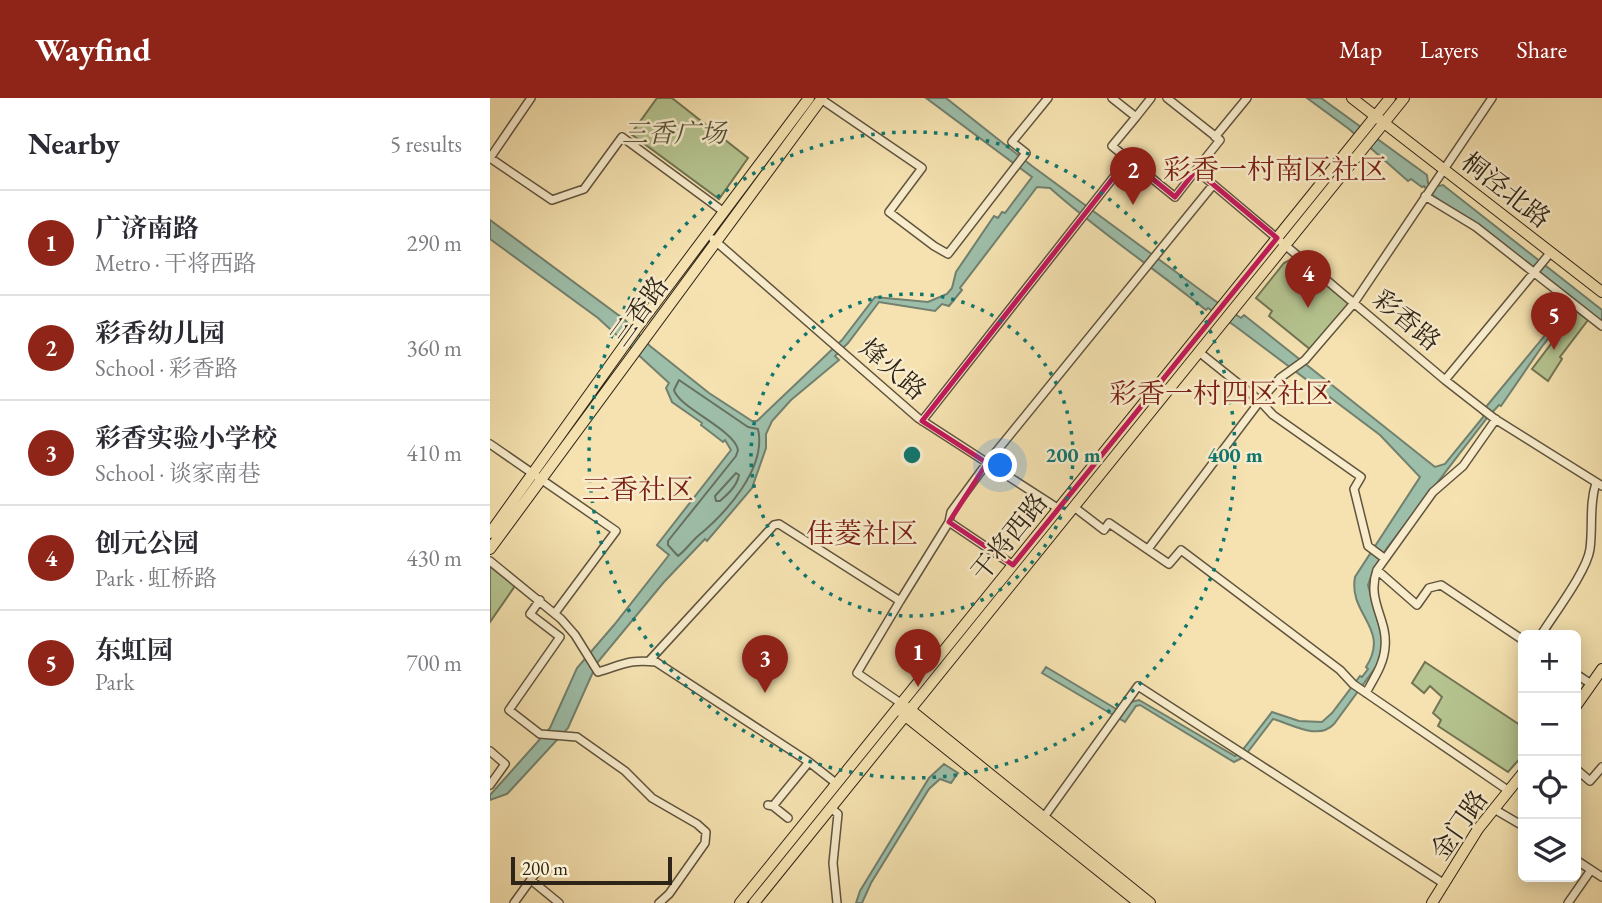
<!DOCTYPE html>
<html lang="en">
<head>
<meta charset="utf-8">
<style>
  body { margin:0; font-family:"EB Garamond","Noto Serif SC",serif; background:#f7f7f7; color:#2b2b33 }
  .controls { position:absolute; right:21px; bottom:21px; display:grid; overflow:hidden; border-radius:10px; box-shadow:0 4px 18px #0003 }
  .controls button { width:63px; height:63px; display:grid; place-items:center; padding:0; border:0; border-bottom:2px solid #e1e1e2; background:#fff; color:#2b2b33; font:35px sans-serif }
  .scale { position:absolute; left:21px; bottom:18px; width:161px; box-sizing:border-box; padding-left:7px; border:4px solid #2f2418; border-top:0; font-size:19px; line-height:24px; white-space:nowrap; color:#2f2418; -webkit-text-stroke:5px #f8eccc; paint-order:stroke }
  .you { position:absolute; left:511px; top:368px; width:24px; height:24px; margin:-18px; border:5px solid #fff; border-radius:50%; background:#1a73e8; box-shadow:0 0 0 10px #1a73e833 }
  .badge { display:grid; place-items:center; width:46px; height:46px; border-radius:50%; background:#8f2418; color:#fff; font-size:23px; font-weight:700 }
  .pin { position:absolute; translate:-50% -58px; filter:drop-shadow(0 2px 4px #0008) }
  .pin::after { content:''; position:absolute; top:37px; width:24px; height:21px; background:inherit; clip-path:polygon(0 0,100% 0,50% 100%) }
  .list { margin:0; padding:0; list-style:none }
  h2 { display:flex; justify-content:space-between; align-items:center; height:91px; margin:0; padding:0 28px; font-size:30px }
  h2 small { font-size:23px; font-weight:400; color:#7c7c81 }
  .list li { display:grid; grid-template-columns:46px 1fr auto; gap:21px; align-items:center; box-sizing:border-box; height:105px; padding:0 28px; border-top:2px solid #e1e1e2 }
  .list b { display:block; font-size:26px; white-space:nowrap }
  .list p { margin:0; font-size:23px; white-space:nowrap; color:#7c7c81 }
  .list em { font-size:23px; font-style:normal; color:#7c7c81 }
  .icon { flex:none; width:38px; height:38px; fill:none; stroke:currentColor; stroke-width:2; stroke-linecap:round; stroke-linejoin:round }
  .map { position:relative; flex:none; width:1112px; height:805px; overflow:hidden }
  header { display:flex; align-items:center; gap:42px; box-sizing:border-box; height:98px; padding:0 35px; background:#8f2418; color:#fff }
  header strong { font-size:33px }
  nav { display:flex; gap:38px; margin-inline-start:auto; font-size:24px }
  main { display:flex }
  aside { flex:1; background:#fff }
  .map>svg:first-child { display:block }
</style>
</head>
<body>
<header>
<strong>Wayfind</strong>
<nav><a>Map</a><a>Layers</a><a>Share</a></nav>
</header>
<main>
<aside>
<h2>Nearby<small>5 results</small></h2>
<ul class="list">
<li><span class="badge">1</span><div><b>广济南路</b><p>Metro · 干将西路</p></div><em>290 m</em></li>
<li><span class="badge">2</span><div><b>彩香幼儿园</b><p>School · 彩香路</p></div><em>360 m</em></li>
<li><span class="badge">3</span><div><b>彩香实验小学校</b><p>School · 谈家南巷</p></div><em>410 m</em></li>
<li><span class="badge">4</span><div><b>创元公园</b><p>Park · 虹桥路</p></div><em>430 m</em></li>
<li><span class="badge">5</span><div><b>东虹园</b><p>Park</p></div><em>700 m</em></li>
</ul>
</aside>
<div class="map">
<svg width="1112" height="805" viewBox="0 0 1112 805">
  <rect width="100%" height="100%" fill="#f5e2b0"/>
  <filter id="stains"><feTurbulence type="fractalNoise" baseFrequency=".00286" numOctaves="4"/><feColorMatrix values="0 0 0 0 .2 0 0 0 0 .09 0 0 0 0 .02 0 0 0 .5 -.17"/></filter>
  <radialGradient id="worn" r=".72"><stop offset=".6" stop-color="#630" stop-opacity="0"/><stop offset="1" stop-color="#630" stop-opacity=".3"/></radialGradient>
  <path fill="#b5c490" stroke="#727454" stroke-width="2" d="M167,0H182L258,60L229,101L141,36Z
    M802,161L808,163L860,207L821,252L779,218L782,213L766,200L794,165Z
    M1086,213L1098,222L1070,259L1072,261L1058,283L1042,271Z
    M0,468L25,488L0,524Z
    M935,564L1033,629V657L1018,674L948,628L951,622L943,615L952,599L940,588L934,595L922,585Z"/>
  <path fill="#9dbea9" stroke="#71806f" stroke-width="2" d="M436,0H456L542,68L724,202L751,220L754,217L945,369L955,366L994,318L991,315L1084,202L941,96L934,88L932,89L921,81L918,83L859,31L817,0H831L937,77L938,85L944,89L953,87L1112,212V224L1087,205L1053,247L1011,308L1009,307L997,320L897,450L883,473L878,487L893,543L888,566L844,626C828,643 802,626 783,621L754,659L744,664L650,607L646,608L635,624L552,575L556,569L633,615L641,604L649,602L745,658L751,654L782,614L809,623L832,624L842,615L870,578L872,579L878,571L876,569C901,530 858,517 865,479L930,379L890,337L745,228L718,210L716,212C664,170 609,134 560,90L547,89L470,190L472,192L459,208L452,206L445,213L389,204L358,245L345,258L349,262L301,302L282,323L276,336V350L262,390L217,443L215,441L174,484L107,565L78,630L17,696L0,702V697L60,630L87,570L124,527L179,457L167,447L241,352L235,342L233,344L211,327L212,325L182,304L176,290L179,285L108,220L0,141V122L135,222L160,248L219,295L262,323H267L352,242L385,199L438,204L457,196L462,190L466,174L504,118L508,120L512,114L515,115L542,79Z
    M454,666L468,675L461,685L450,681L439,691L381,785L372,805H366L370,793L439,680Z"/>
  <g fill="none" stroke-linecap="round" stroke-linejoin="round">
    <path stroke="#667160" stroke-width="2" d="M189,282L258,329L268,331C277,370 236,415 208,438C201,444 196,452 188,458L178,447V443L246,358L248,352C245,332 188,309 184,292Z
      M246,375L249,377C247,388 238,396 230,403H226L225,398Z"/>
    <defs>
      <path id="minor" d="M622,0L646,19L622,48L685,99L706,72L955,282L1005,321L1112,388
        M677,0L730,42L706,72
        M331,1L432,70L399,114L444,148L458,156L536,55L522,44L558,0
        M646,19L661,0
        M725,39L757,0
        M0,60L62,102L94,91L132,39L234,114
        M0,60L41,0
        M935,98L986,129L1112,228
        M223,141L428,320L572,413
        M709,254L770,303L790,280L815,262L864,205L1002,0
        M955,282L1061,154
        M432,323L638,61
        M0,346L126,433L65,515
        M584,409L614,432L619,425L679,466L691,452L850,572L863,586L1019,693
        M459,424L461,414L497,365L723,87
        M658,451L770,303L783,317L871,379L864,391L878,448L894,460
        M0,463L71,521L85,537L108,574C132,567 138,561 166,564L319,664L347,686
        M887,472L927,507L939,490L951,487L1033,542
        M50,502L40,516L70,539L19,612L50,636L87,639L135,673L162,700L207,726L216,734L215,745L179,796L169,805
        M410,503L459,424L523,467
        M1051,537C1064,516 1097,473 1100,451C1103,428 1099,406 1106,385
        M159,563L284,427L289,426L410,503L367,575L412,606
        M1086,576L1101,586
        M876,595C884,580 894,566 895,549C898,521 876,503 887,472L943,394L973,368L1006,321
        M0,653L15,666L0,687
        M1086,671L1100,683L1112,669
        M278,707L283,708L298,720
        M283,708L319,664
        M341,710L348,716L343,765L347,805
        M1004,711L1033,728
        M554,719L648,588L953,785
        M1086,762L1112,779
        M41,782L69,805
        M24,805L50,769
        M1078,805L1101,772"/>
      <path id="major" d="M862,0L1112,194
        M0,435L146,231L319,0
        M0,451L332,0
        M1086,608L1112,571
        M418,610L660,805
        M413,616L649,805
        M250,805L900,0
        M264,805L914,0
        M942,805L988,731L1033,675"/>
    </defs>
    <use href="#minor" stroke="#60543e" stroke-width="10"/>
    <use href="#major" stroke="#2f2418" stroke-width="12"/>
    <use href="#minor" stroke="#f8eccc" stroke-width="7"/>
    <use href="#major" stroke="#f5e2b0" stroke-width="10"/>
  </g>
  <path fill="none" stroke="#c2185b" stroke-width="5" stroke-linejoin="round" d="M638,61L685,99L706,72L787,140L523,467L459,424L497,365L432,323Z"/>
  <g fill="none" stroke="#0f766e" stroke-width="3.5" stroke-dasharray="3.5 7">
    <circle cx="422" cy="357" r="161"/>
    <circle cx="422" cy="357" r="323"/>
  </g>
  <g text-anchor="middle" stroke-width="5" stroke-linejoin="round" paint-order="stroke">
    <g font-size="26" font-style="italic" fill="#57543c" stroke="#f8eccc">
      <text x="184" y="44">三香广场</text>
    </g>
    <g font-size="26" fill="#2f2418" stroke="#f8eccc">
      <text transform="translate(1016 92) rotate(38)" y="9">桐泾北路</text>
      <text transform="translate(149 213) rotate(-54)" y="9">三香路</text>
      <text transform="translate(917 222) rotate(40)" y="9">彩香路</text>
      <text transform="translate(403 271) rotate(41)" y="9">烽火路</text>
      <text transform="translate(519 439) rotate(-51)" y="9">干将西路</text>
      <text transform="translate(969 727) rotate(-55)" y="9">金门路</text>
    </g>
    <g font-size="28" fill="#7a1f14" stroke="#f8eccc">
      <text x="785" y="81">彩香一村南区社区</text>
      <text x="731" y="305">彩香一村四区社区</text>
      <text x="148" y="401">三香社区</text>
      <text x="372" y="445">佳菱社区</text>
    </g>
  </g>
  <circle cx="422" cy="357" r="10" fill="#0f766e" stroke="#f8eccc" stroke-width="3.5"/>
  <g font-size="21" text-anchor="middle" font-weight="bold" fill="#0f766e" stroke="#f8eccc" stroke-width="5" stroke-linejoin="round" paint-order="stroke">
    <text x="583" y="364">200 m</text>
    <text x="745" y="364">400 m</text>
  </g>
  <rect width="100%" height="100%" filter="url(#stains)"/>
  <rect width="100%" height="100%" fill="url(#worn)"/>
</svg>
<div class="controls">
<button>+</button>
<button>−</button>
<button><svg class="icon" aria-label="locate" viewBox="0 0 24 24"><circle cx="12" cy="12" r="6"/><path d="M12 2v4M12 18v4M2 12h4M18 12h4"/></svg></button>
<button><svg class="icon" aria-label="layers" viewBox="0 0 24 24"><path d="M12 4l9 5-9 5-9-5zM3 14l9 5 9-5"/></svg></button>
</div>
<div class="scale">200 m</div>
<div class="you"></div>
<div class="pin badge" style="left:428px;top:589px">1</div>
<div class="pin badge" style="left:643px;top:107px">2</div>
<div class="pin badge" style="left:275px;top:595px">3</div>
<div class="pin badge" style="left:818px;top:210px">4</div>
<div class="pin badge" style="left:1064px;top:252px">5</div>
</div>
</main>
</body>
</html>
